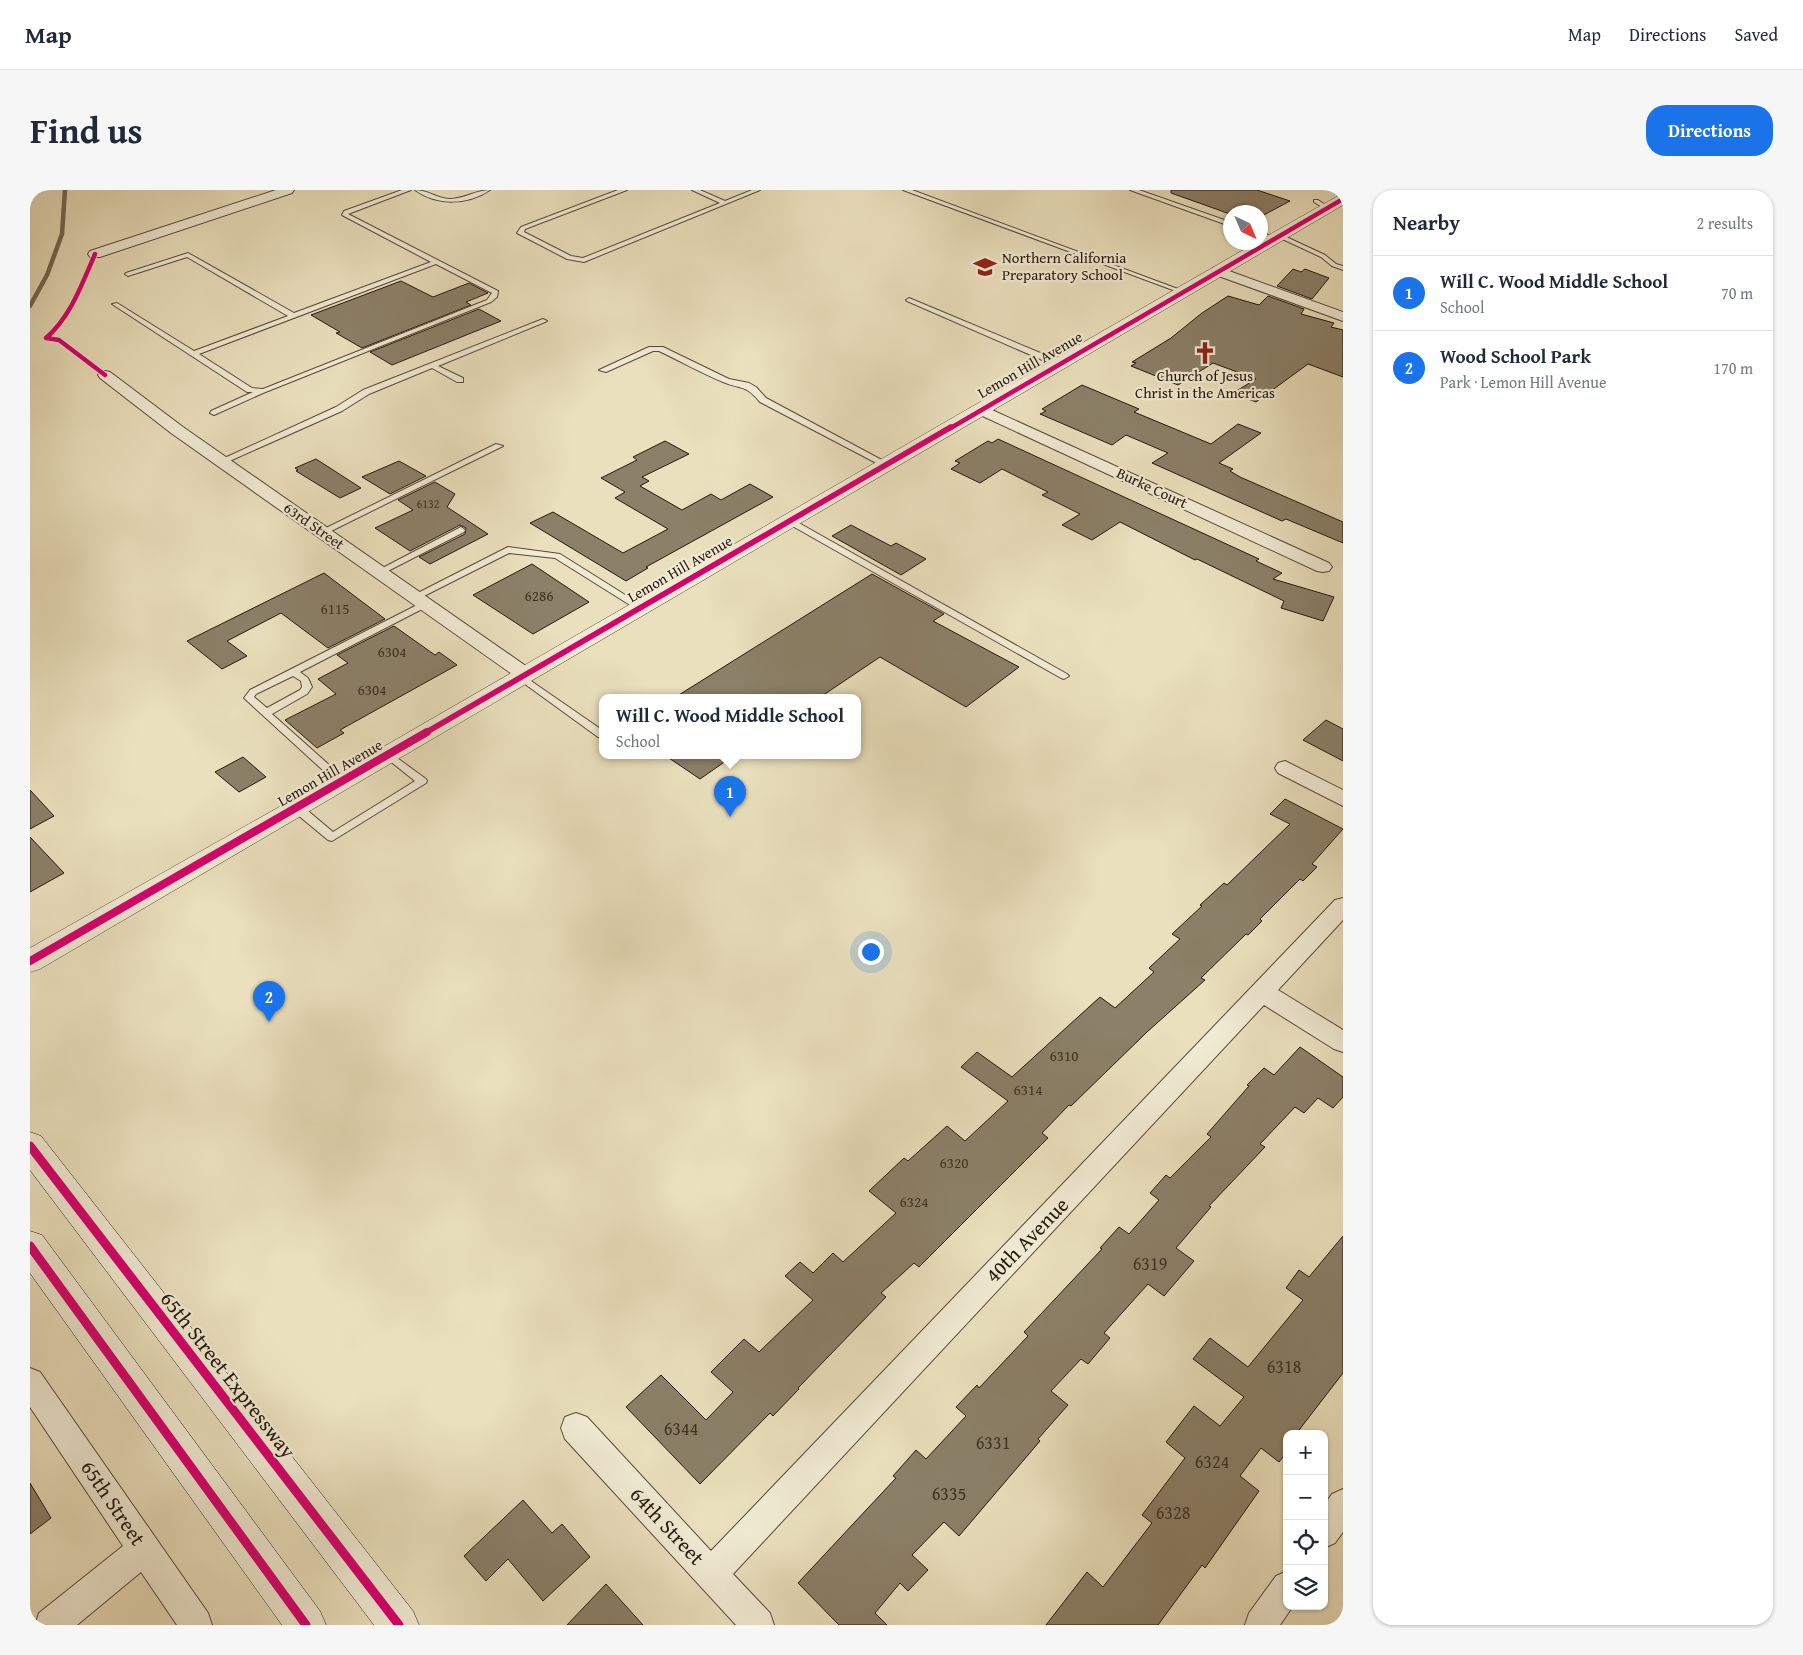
<!DOCTYPE html>
<html lang="en">
<head>
<meta charset="utf-8">
<style>
  body { margin:0; font-family:"Gentium Book Plus",serif; background:#f6f6f7; color:#1f2937 }
  .controls { position:absolute; right:15px; bottom:15px; display:grid; overflow:hidden; border-radius:10px; box-shadow:0 1px 4px #0004 }
  .controls button { width:45px; height:45px; display:grid; place-items:center; padding:0; border:0; border-bottom:1px solid #e0e1e3; background:#fff; color:#1f2937; font:25px sans-serif }
  .compass { position:absolute; left:1193px; top:15px; width:45px; height:45px; border-radius:50%; background:#fff; box-shadow:0 1px 4px #0004; rotate:136deg }
  .you { position:absolute; left:840px; top:761px; width:18px; height:18px; margin:-12px; border:4px solid #fff; border-radius:50%; background:#1a73e8; box-shadow:0 0 0 8px #1a73e833 }
  .badge { display:grid; place-items:center; width:32px; height:32px; border-radius:50%; background:#1a73e8; color:#fff; font-size:16px; font-weight:700 }
  .pin { position:absolute; translate:-50% -41px; filter:drop-shadow(0 1px 2px #0008) }
  .pin::after { content:''; position:absolute; top:26px; width:18px; height:15px; background:inherit; clip-path:polygon(0 0,100% 0,50% 100%) }
  .popup { position:absolute; left:569px; top:504px; width:262px; height:65px; box-sizing:border-box; display:grid; place-content:center; border-radius:10px; background:#fff; filter:drop-shadow(0 1px 4px #0005); font-size:16px; white-space:nowrap; color:#747a83 }
  .popup b { font-size:19px; color:#1f2937 }
  .popup::after { content:''; position:absolute; left:50%; top:100%; margin-left:-10px; border:10px solid transparent; border-top-color:#fff }
  .list { margin:0; padding:0; list-style:none }
  h2 { display:flex; justify-content:space-between; align-items:center; height:65px; margin:0; padding:0 20px; font-size:21px }
  h2 small { font-size:16px; font-weight:400; color:#747a83 }
  .list li { display:grid; grid-template-columns:32px 1fr auto; gap:15px; align-items:center; box-sizing:border-box; height:75px; padding:0 20px; border-top:1px solid #e0e1e3 }
  .list b { display:block; font-size:19px; white-space:nowrap }
  .list p { margin:0; font-size:16px; white-space:nowrap; color:#747a83 }
  .list em { font-size:16px; font-style:normal; color:#747a83 }
  .icon { flex:none; width:28px; height:28px; fill:none; stroke:currentColor; stroke-width:2; stroke-linecap:round; stroke-linejoin:round }
  .map { position:relative; flex:none; width:1313px; height:1435px; overflow:hidden; border-radius:20px }
  header { display:flex; align-items:center; gap:30px; box-sizing:border-box; height:70px; padding:0 25px; background:#fff; border-bottom:1px solid #e0e1e3 }
  header strong { font-size:24px }
  nav { display:flex; gap:28px; margin-inline-start:auto; font-size:18px }
  .intro { display:flex; align-items:center; justify-content:space-between; box-sizing:border-box; height:120px; padding:0 30px }
  h1 { margin:0; font-size:35px }
  .button { padding:12px 22px; border-radius:20px; background:#1a73e8; color:#fff; font-size:18px; font-weight:700 }
  main { display:flex; gap:30px; padding:0 30px }
  aside { flex:1; background:#fff; border-radius:20px; box-shadow:0 1px 4px #0004 }
  .map>svg:first-child { display:block }
</style>
</head>
<body>
<header>
<strong>Map</strong>
<nav><a>Map</a><a>Directions</a><a>Saved</a></nav>
</header>
<div class="intro"><h1>Find us</h1><a class="button">Directions</a></div>
<main>
<div class="map">
<svg width="1313" height="1435" viewBox="0 0 1313 1435">
  <rect width="100%" height="100%" fill="#eae0bd"/>
  <filter id="stains"><feTurbulence type="fractalNoise" baseFrequency=".004" numOctaves="4"/><feColorMatrix values="0 0 0 0 .2 0 0 0 0 .09 0 0 0 0 .02 0 0 0 .5 -.17"/></filter>
  <radialGradient id="worn" r=".72"><stop offset=".6" stop-color="#630" stop-opacity="0"/><stop offset="1" stop-color="#630" stop-opacity=".3"/></radialGradient>
  <g fill="none" stroke-linecap="round" stroke-linejoin="round">
    <path stroke="#736752" stroke-width="4.5" d="M0,116L17,85L32,44L35,0"/>
  </g>
  <path fill="#8b8068" stroke="#24180c" d="M1141,0H1227L1260,11L1230,27V22L1200,24L1141,3Z
    M1263,79L1271,82L1275,79L1299,88L1282,109L1247,96Z
    M371,91L403,107L439,93L458,103L436,112L441,115L332,158L306,143L310,142L281,125Z
    M1198,106L1229,115L1238,106L1274,119L1271,124L1304,133L1301,137L1313,140V187L1278,174L1226,212L1203,203L1226,189L1183,173L1148,195L1101,176L1106,173L1102,172L1141,148L1172,123Z
    M449,119L471,131L362,175L340,162Z
    M1052,195L1109,219L1104,222L1181,254L1208,234L1231,243L1189,273L1203,279L1200,281L1210,287L1313,332V353L1256,329L1252,331L1122,273L1138,263L1096,245L1082,255L1010,224L1016,221L1012,219Z
    M968,249L1229,369L1226,371L1252,383L1243,389L1304,407L1293,431L1251,418L1254,411L1167,369L1165,370L1090,332L1062,350L1032,335L1050,324L1012,305L1018,302L972,279L950,293L921,279L930,273L925,271L958,251L962,253Z
    M635,251L659,264L612,287L619,291L610,296L652,320L681,304L691,310L720,294L743,307L616,377L618,378L596,391L500,333L523,322L593,363L638,339L585,308L595,302L571,288L607,270L603,267Z
    M286,269L331,298L310,308L266,281L268,280L265,278Z
    M369,271L396,286L360,304L332,287Z
    M405,292L425,304L417,317L458,344L400,374L389,367L435,344L436,338L430,335L380,361L345,338L383,320L368,310Z
    M821,335L861,356L866,353L896,369L871,385L802,346Z
    M502,374L559,412L503,444L443,405Z
    M294,383L355,429L298,458L251,423L197,451L217,466L192,479L157,451Z
    M842,384L914,424L903,431L989,477L936,517L850,467L789,508H644Z
    M364,436L405,465L409,462L427,475L310,540L314,543L287,558L255,530L306,504L288,489L318,473L307,465Z
    M1296,530L1313,539V571L1273,550Z
    M636,566H703L670,589Z
    M213,567L236,587L209,602L185,582Z
    M0,600L24,626L0,639Z
    M1255,609L1313,639L1282,674L1287,677L1273,691L1270,689L1230,729L1232,731L1218,745L1216,744L1171,788L1175,790L1117,842L1041,916L1039,915L1012,943L1018,948L889,1077L884,1073L851,1103L856,1107L768,1198L769,1199L743,1226L740,1223L670,1294L596,1217L631,1185L676,1230L703,1202L681,1182L714,1149L729,1162L783,1110L755,1086L770,1072L783,1083L803,1063L813,1072L866,1023L839,1001L874,968L878,971L917,936L935,951L978,911L931,877L947,862L982,887L1070,807L1085,818L1124,782L1119,778L1150,749L1142,744L1172,716L1170,715L1194,693L1197,695L1260,634L1240,624Z
    M0,647L34,683L0,702Z
    M1270,857L1313,887V907L1303,918L1288,908L1274,923L1265,917L1230,954L1235,957L1179,1016L1181,1017L1146,1058L1164,1071L1134,1106L1118,1094L1074,1143L1080,1148L1058,1174L1051,1169L1021,1201L1038,1215L1008,1249L1010,1251L929,1346L914,1332L882,1365L898,1380L878,1401L870,1393L845,1423L857,1435H809L768,1393L866,1288L863,1286L886,1260L896,1269L936,1226L926,1217L947,1195L949,1198L998,1146L994,1142L1072,1059L1070,1058L1089,1037L1099,1044L1129,1010L1120,1003L1136,985L1140,988L1181,947L1177,944L1219,896L1217,895L1234,878L1244,885Z
    M1313,1046V1183L1266,1244H1257V1262L1249,1272L1231,1258L1210,1286L1229,1301L1175,1378L1172,1375L1128,1435H1016L1057,1382L1073,1397L1122,1333L1112,1325L1155,1268L1136,1252L1164,1216L1190,1236L1214,1207L1163,1169L1180,1148L1218,1177L1273,1110L1256,1098L1269,1080L1279,1087Z
    M0,1293L21,1328L0,1344Z
    M493,1310L522,1343L532,1334L560,1367L513,1411L478,1369L456,1391L434,1366Z
    M576,1394L613,1435H537Z"/>
  <g fill="none" stroke-linecap="round" stroke-linejoin="round">
    <defs>
      <path id="service" d="M372,0H381L318,24L468,101L467,107L461,112L233,203L184,225L180,223L181,221L223,202H217L82,114L87,113L164,161L258,126L157,67L98,86L95,84L96,83L158,63L264,123L401,72L312,25L314,21ZM406,74L462,103L457,110L233,199L222,198L169,164Z
        M385,0C398,0 408,9 420,9C434,9 446,0 460,0C438,15 407,16 385,0Z
        M588,0H597L495,39L494,42L541,66L553,68L690,13L662,0H670L695,11L722,0H730L554,72L537,69L487,43L491,37Z
        M873,0H882L1156,102L1151,103Z
        M1100,0H1109L1200,32V36Z
        M1284,10H1288L1300,18L1295,19L1284,12Z
        M1230,42L1246,48L1247,49L1244,51L1230,46Z
        M1248,45H1252L1295,65L1306,74L1313,76V80L1302,76L1291,67L1248,47Z
        M879,108L1032,172L1033,174L1026,176L877,111L876,110Z
        M513,129L517,131L515,132L408,176L433,188V192H427L402,178L339,204L312,221L195,273L188,271L306,217L333,200Z
        M619,157H633L699,189L719,193L726,197L736,208L861,275L854,277L730,212C715,194 712,200 693,192C671,183 650,171 629,161H623L576,182L569,180Z
        M466,254L473,256L295,344H289L288,342Z
        M760,328L1037,484L1039,486L1034,489L1031,488L757,333V329Z
        M431,337L435,340L434,342L352,384L349,385L345,382Z
        M478,357L530,364L616,418L611,421L608,420L525,368L479,363L388,409L385,410L380,407Z
        M395,411L400,414L398,416L270,482L278,488L282,497L277,504L242,524L316,590L317,592L316,594H308L214,508L220,500ZM263,486L271,491L272,497L270,500L237,518L224,507L226,504Z
        M491,484L572,540V548L568,547L488,489L486,487Z
        M359,562L396,589L397,591L396,593L302,651L298,650L263,621L262,618L263,615H271L303,642L385,591L355,567L354,565Z"/>
      <path id="minor" d="M246,0H264L262,3L70,67H60L58,64L60,61Z
        M1188,77L1313,122V131L1183,84L1181,81L1183,78Z
        M75,181L80,182L153,237L503,481L506,485L503,489L496,491L489,489L141,243L70,188L68,185L70,182Z
        M951,215L1299,373L1302,377L1299,381L1293,382L1287,381L946,223L943,220L946,217Z
        M1255,571L1313,600V616L1248,583L1245,578L1248,573Z
        M1313,708V730L1248,800L1313,840V862L1304,859L1234,815L703,1384L740,1423L744,1435H706L535,1249L531,1238L535,1227L546,1223L557,1227L681,1361L1305,710Z
        M0,1178L10,1182L178,1423L182,1435H147L111,1382L47,1435H5L9,1423L93,1356L0,1217Z
        M1313,1299V1342L1305,1353L1294,1358V1315L1302,1304Z
        M1257,1381V1416H1263L1250,1435H1215L1219,1423L1246,1386Z"/>
      <path id="tertiary" d="M1313,4V15L10,779L0,782V758L258,612L1227,52H1230V50L1308,6Z"/>
      <path id="secondary" d="M0,942L11,946L383,1421L389,1435H344L0,980Z
        M0,1041L12,1045L290,1421L296,1435H252L0,1083Z"/>
    </defs>
    <use href="#service" stroke="#564a38" stroke-width="2"/>
    <use href="#minor" stroke="#564a38" stroke-width="2"/>
    <use href="#tertiary" stroke="#564a38" stroke-width="1"/>
    <use href="#secondary" stroke="#24180c" stroke-width="1"/>
    <use href="#service" fill="#f1ebd4" fill-rule="evenodd"/>
    <use href="#minor" fill="#f1ebd4" fill-rule="evenodd"/>
    <use href="#tertiary" fill="#f1ebd4" fill-rule="evenodd"/>
    <use href="#secondary" fill="#f1ebd4" fill-rule="evenodd"/>
    <defs>
      <path id="cycleway-far3" d="M65,64C52,94 41,126 16,148L29,150L75,185
        M919,239L1313,9"/>
      <path id="cycleway-far2" d="M395,543L921,237"/>
      <path id="cycleway-far1" d="M0,771L397,542"/>
      <path id="cycleway" d="M0,956L369,1435
        M0,1056L276,1435"/>
    </defs>
    <use href="#cycleway-far3" stroke="#f1ebd4" stroke-width="6"/>
    <use href="#cycleway-far2" stroke="#f1ebd4" stroke-width="8"/>
    <use href="#cycleway-far1" stroke="#f1ebd4" stroke-width="11"/>
    <use href="#cycleway" stroke="#f1ebd4" stroke-width="12"/>
    <use href="#cycleway-far3" stroke="#d6006c" stroke-width="4.5"/>
    <use href="#cycleway-far2" stroke="#d6006c" stroke-width="5.5"/>
    <use href="#cycleway-far1" stroke="#d6006c" stroke-width="8"/>
    <use href="#cycleway" stroke="#d6006c" stroke-width="9"/>
  </g>
  <defs>
    <symbol id="school-bare" viewBox="-9 -9 18 18"><path d="M0-5L7-2L0 1L-7-2ZM-4 1L0 2.5L4 1V4Q0 6-4 4Z" fill="#8f2418" stroke="#f1ebd4" stroke-width="2.5" paint-order="stroke"/></symbol>
    <symbol id="church-bare" viewBox="-9 -9 18 18"><path d="M-1.2-6h2.4v3.5h3.3v2.4h-3.3V6h-2.4V-.1h-3.3v-2.4h3.3Z" fill="#8f2418" stroke="#f1ebd4" stroke-width="2.5" paint-order="stroke"/></symbol>
  </defs>
  <g fill-rule="evenodd">
    <use href="#school-bare" x="939" y="61" width="32" height="32"/>
    <use href="#church-bare" x="1159" y="147" width="32" height="32"/>
  </g>
  <g text-anchor="middle" stroke-width="4.5" stroke-linejoin="round" paint-order="stroke">
    <g font-size="12" fill="#3e3223">
      <text x="398" y="318">6132</text>
    </g>
    <g font-size="15" fill="#24180c" stroke="#f1ebd4" text-anchor="start">
      <text x="972" y="73">Northern California<tspan x="972" dy="17">Preparatory School</tspan></text>
      <text x="1175" y="191" text-anchor="middle">Church of Jesus<tspan x="1175" dy="17">Christ in the Americas</tspan></text>
    </g>
    <g font-size="15" fill="#24180c" stroke="#f1ebd4">
      <text transform="translate(1000 175) rotate(-30)" y="5">Lemon Hill Avenue</text>
      <text transform="translate(1122 298) rotate(25)" y="5">Burke Court</text>
      <text transform="translate(284 336) rotate(35)" y="5">63rd Street</text>
      <text transform="translate(650 379) rotate(-30)" y="5">Lemon Hill Avenue</text>
      <text transform="translate(300 583) rotate(-30)" y="5">Lemon Hill Avenue</text>
    </g>
    <g font-size="15" fill="#3e3223">
      <text x="509" y="411">6286</text>
      <text x="305" y="424">6115</text>
      <text x="362" y="467">6304</text>
      <text x="342" y="505">6304</text>
      <text x="1034" y="871">6310</text>
      <text x="998" y="905">6314</text>
      <text x="924" y="978">6320</text>
      <text x="884" y="1017">6324</text>
    </g>
    <g font-size="18" fill="#3e3223">
      <text x="1120" y="1080">6319</text>
      <text x="1254" y="1183">6318</text>
      <text x="651" y="1245">6344</text>
      <text x="963" y="1259">6331</text>
      <text x="1182" y="1278">6324</text>
      <text x="919" y="1310">6335</text>
      <text x="1143" y="1329">6328</text>
    </g>
    <g font-size="21" fill="#24180c" stroke="#f1ebd4">
      <text transform="translate(997 1050) rotate(-46)" y="7">40th Avenue</text>
      <text transform="translate(198 1185) rotate(52)" y="7">65th Street Expressway</text>
      <text transform="translate(83 1313) rotate(56)" y="7">65th Street</text>
      <text transform="translate(637 1336) rotate(47)" y="7">64th Street</text>
    </g>
  </g>
  <rect width="100%" height="100%" filter="url(#stains)"/>
  <rect width="100%" height="100%" fill="url(#worn)"/>
</svg>
<div class="controls">
<button>+</button>
<button>−</button>
<button><svg class="icon" aria-label="locate" viewBox="0 0 24 24"><circle cx="12" cy="12" r="6"/><path d="M12 2v4M12 18v4M2 12h4M18 12h4"/></svg></button>
<button><svg class="icon" aria-label="layers" viewBox="0 0 24 24"><path d="M12 4l9 5-9 5-9-5zM3 14l9 5 9-5"/></svg></button>
</div>
<svg class="compass" viewBox="-18 -18 36 36"><path d="M0-13l5 13h-10z" fill="#e53935"/><path d="M0 13l5-13h-10z" fill="#747a83"/></svg>
<div class="you"></div>
<div class="pin badge" style="left:700px;top:627px">1</div>
<div class="popup"><b>Will C. Wood Middle School</b>School</div>
<div class="pin badge" style="left:239px;top:832px">2</div>
</div>
<aside>
<h2>Nearby<small>2 results</small></h2>
<ul class="list">
<li><span class="badge">1</span><div><b>Will C. Wood Middle School</b><p>School</p></div><em>70 m</em></li>
<li><span class="badge">2</span><div><b>Wood School Park</b><p>Park · Lemon Hill Avenue</p></div><em>170 m</em></li>
</ul>
</aside>
</main>
</body>
</html>
